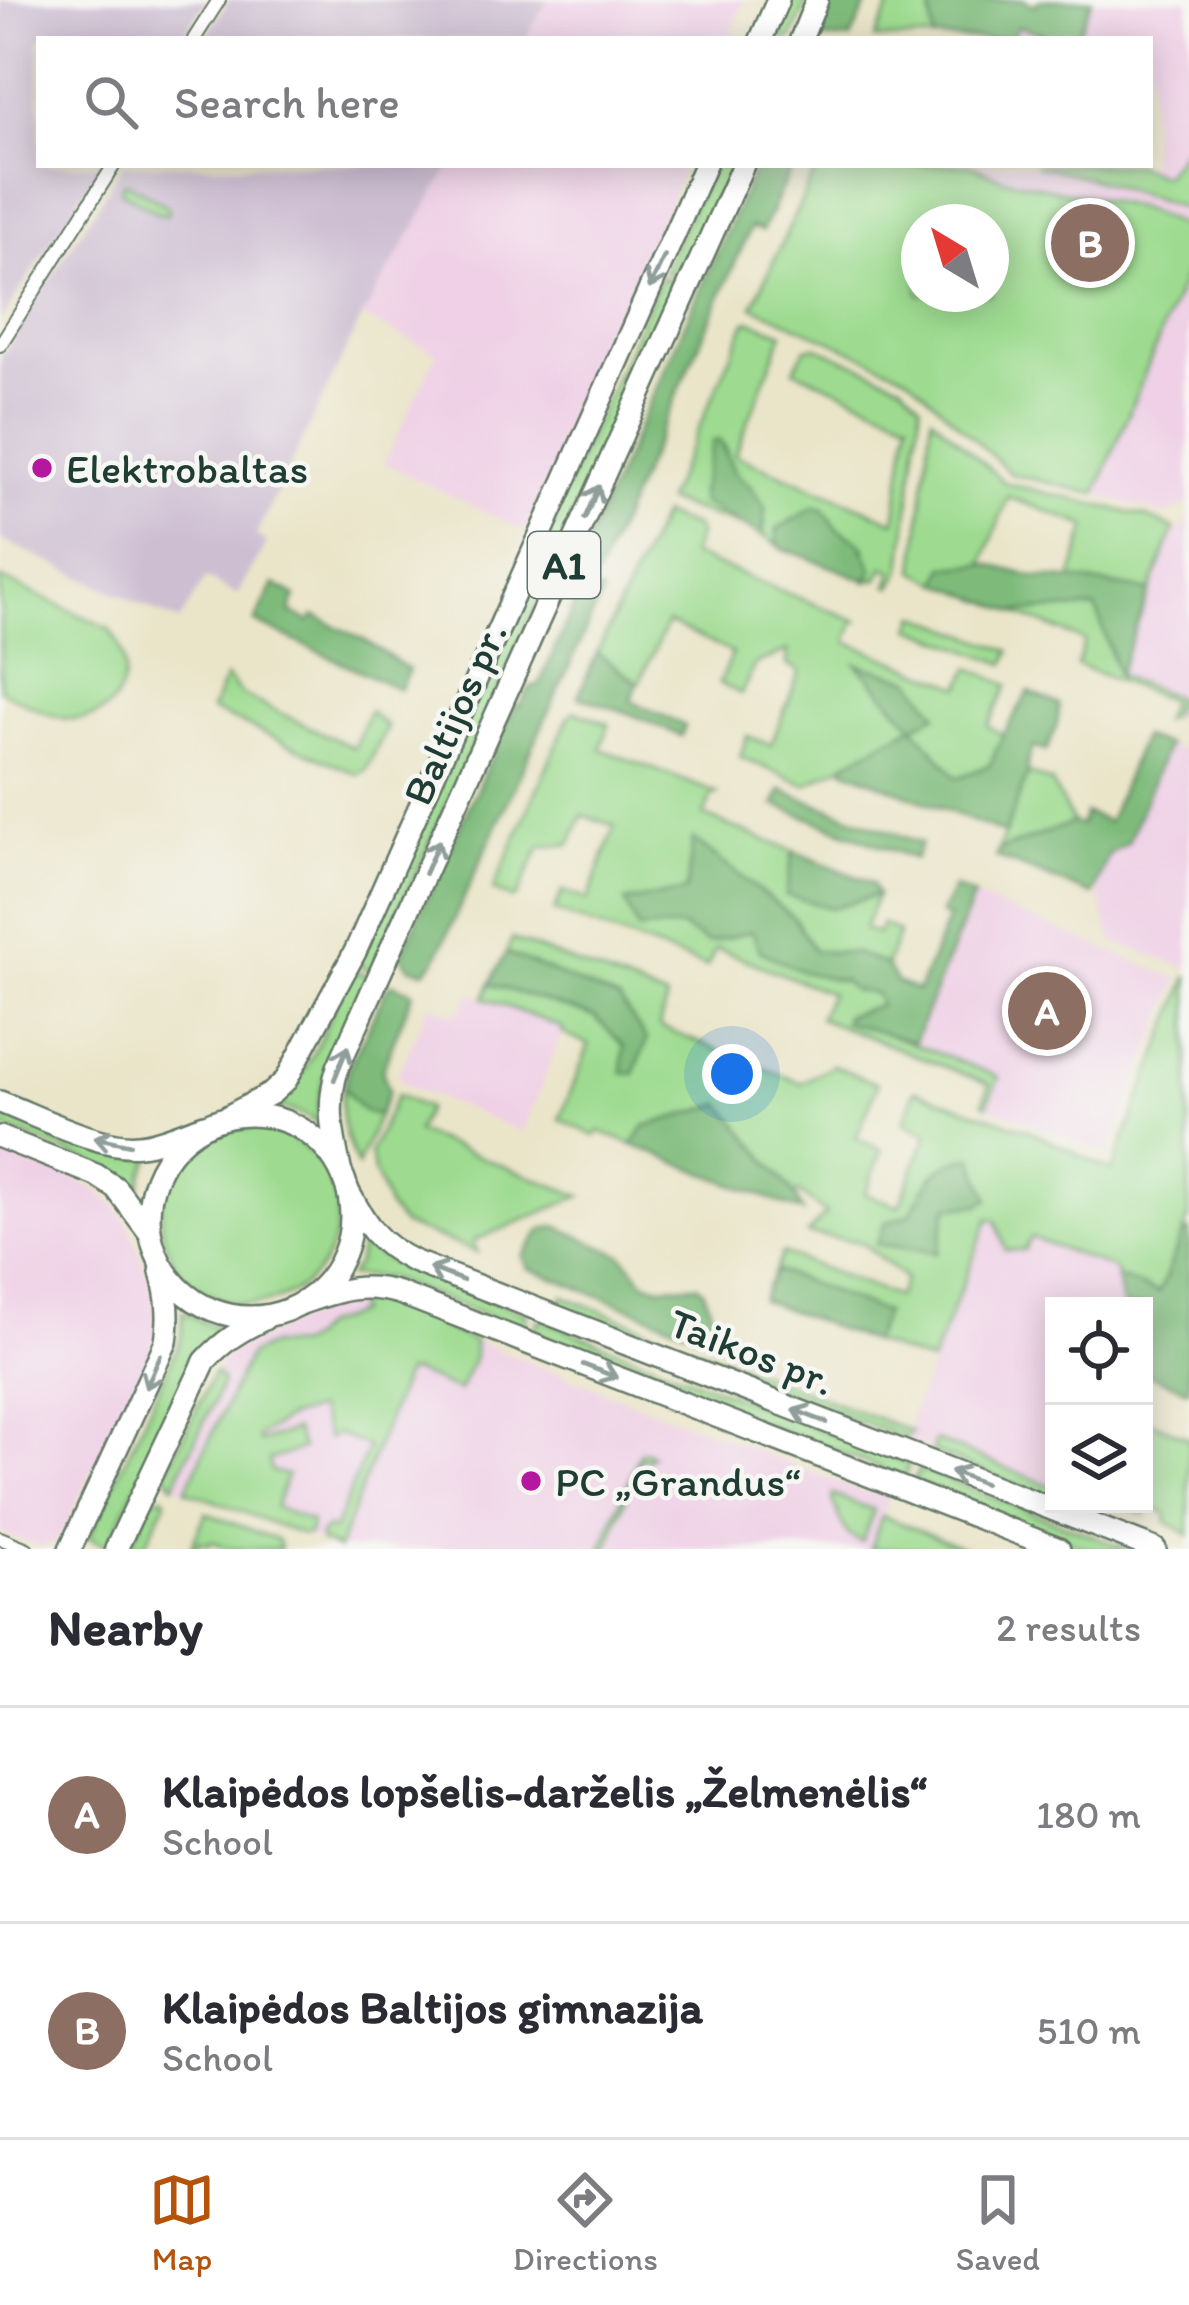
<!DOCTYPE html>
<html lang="en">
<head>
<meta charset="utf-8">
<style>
  body { margin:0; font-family:Itim,sans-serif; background:#f2f2f3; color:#2b2b33 }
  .controls { position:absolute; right:36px; bottom:36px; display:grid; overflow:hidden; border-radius:0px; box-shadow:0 6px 30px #0003 }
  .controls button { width:108px; height:108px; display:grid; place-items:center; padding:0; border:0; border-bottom:3px solid #e1e1e2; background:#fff; color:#2b2b33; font:60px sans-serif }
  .compass { position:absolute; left:901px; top:204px; width:108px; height:108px; border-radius:50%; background:#fff; box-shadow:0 6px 30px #0003; rotate:322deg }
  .you { position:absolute; left:732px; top:1074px; width:42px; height:42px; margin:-30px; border:9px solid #fff; border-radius:50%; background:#1a73e8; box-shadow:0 0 0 18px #1a73e833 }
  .badge { display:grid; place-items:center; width:78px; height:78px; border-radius:50%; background:#b45309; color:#fff; font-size:39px; font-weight:700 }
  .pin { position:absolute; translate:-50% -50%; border:6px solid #fff; box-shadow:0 3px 12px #0006 }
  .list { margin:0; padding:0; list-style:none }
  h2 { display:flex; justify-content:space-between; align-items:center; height:156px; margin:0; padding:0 48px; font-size:51px }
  h2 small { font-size:39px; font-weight:400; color:#7c7c81 }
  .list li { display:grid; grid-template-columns:78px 1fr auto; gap:36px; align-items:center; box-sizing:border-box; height:216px; padding:0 48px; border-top:3px solid #e1e1e2 }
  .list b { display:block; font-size:45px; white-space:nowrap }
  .list p { margin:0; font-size:39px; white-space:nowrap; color:#7c7c81 }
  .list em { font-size:39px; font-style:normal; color:#7c7c81 }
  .icon { flex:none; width:66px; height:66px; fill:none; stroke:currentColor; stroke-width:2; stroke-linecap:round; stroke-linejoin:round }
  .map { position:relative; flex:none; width:1189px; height:1549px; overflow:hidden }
  .search { position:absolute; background:#fff; box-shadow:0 6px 30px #0003; left:36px; right:36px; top:36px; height:132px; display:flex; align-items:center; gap:30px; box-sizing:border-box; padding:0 42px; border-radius:0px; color:#7c7c81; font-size:45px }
  .sheet { height:588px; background:#fff }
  nav { display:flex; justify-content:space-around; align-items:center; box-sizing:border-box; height:168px; border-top:3px solid #e1e1e2; background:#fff; font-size:33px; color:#7c7c81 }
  nav a { display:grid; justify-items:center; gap:6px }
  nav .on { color:#b45309 }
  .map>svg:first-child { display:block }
</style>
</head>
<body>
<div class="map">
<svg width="1189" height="1549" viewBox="0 0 1189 1549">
  <rect width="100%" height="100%" fill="#f6f6f2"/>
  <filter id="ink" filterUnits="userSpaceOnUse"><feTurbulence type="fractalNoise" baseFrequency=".00833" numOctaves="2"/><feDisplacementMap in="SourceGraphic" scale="24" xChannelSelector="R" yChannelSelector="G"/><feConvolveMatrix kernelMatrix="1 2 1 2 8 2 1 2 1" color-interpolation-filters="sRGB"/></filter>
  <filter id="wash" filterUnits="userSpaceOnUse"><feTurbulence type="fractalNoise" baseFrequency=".004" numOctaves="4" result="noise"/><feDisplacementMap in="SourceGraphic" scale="48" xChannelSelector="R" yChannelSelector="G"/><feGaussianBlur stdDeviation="2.7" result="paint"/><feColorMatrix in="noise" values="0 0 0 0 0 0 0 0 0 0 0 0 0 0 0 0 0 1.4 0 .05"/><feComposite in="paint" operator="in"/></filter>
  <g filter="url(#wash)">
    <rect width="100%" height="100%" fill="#eae5c9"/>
    <path fill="#efd0e6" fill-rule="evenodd" d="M548,0H744L729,39H525Z
      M893,0H1023L1035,5L1039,0H1189V504L1165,515L1096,494L1011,474L908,376L753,306L818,165H1150V39H875ZM919,222H991V294H919Z
      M451,165H683L645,267L526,532L384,463L437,353L362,317Z
      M1189,517V722L1171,716L1177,698L1118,675L1174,529L1183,531Z
      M1167,745L1189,753V969L1112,941L1096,887L1109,854L1129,841Z
      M974,896L1179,979L1108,1154L987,1105L998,1076L914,1042Z
      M470,993L564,1028L523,1132L409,1086L403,1082L398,1075L429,1004L454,1014L460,1011Z
      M0,1153L40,1169H52L91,1187L112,1202L126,1220L135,1240L158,1307V1331L152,1353L132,1395L109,1433L59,1540L41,1547L0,1533Z
      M989,1218L1115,1270L1117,1277L1122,1306H1054V1500L904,1439L912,1432L909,1422Z
      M375,1299L414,1308L445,1329L868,1494L890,1493L870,1549H338L171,1484L166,1479L165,1474L220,1363L236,1349L312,1316L355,1300Z"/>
    <path fill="#cdbed2" d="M0,0H206L181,39H39V165H101L0,322Z
      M229,0H548L525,39H204Z
      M123,165H451L362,317L256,535L267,543L237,595L206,578L179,622L0,539V358Z"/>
    <path fill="#9edb90" stroke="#5e8c62" stroke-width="3" fill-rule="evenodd" d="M786,0H808L791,39H768Z
      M893,0H929L934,39H875Z
      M1189,141V210L1086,177L1034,165H1136L1163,176Z
      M712,165L732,167L683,279L664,271Z
      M818,165H970L1002,178L1136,207L1171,221L1189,232V264L1096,494L1011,474L908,376L753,306ZM991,222V294H919V222Z
      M126,182L165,205L169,208L167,214H159L121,191L122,184Z
      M661,277L680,285L372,970L353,963Z
      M750,321L783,333L735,455L895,521L909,420L794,370L806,348L817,347L901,383L921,403L902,569L892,587L888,586L893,571L884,567L878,579L866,582L863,579L870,577L865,548L860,542L838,529L823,509L777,542L782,548L763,536C768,499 759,500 737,475C731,468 728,457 725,447L701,503L746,527L666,501L746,322Z
      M932,416L1005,483L1147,517L1174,529L1150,591L1071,580L1087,526L1008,497L983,564L946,567L939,583L915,571Z
      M662,515L695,527L698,535L691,555L858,621L854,623L847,642L961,687L970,668L1008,685L988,726L1003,735L990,765L957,778L913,727L806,785L740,757L747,736L771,745L800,671L787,665L788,651L755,664L741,694L719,683L732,653L667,623L639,683L597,653Z
      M0,578L108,628C139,663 125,721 72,719C48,718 22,700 0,690Z
      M1096,607L1118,675L1178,698L1171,716L1163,720L1170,701L1077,665L1085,641L1014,612Z
      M917,615L1010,651L1005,664L912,628Z
      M226,677L242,695L354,748L369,711L387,727L366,770L357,774L211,710Z
      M575,711L609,724L601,749L717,793L711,797L704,816L793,851L786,895L831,908L877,895L864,929L878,934L882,924L899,932L886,965L854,953L814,951L795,919L694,840L681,927L707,943L752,931L831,979L844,981L853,990L876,993L881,1005L846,1016C896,1039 948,1056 999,1077L987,1105L983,1103L989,1084L819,1018L830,993L716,948L707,967L554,911L563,891L588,900L615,826L583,815L570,844L540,847L517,897L513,899L493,890L569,716Z
      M1028,773L1052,783L1073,823L998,851Z
      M512,939L667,999L659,1026L667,1030L801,1083L833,1065L878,1084L856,1138L882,1150L865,1194L899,1206L928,1133L904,1123L915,1090L1030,1131L1112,1171L1189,975V1218L1159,1293L1117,1277L1115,1269L1031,1237L1024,1250H1005L997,1222L989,1218L931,1363L872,1342L884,1313L775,1270L782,1253L897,1297L905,1279L861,1242L807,1234L826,1214L799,1192L794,1194L722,1105L645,1126L633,1145L599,1131L595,1136L560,1119L589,1045L562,1033L563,1028L484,998L490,984L595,1017L624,1046L634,1074L619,1000L506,953ZM973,1158L978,1205L948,1207L945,1217L885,1223L910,1215Z
      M350,969L370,976C351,1017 313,1078 318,1123L301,1114L274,1105C311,1077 331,1011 350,969Z
      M344,1087C352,1100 361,1115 379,1114L357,1166C347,1140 336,1115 344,1087Z
      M397,1095L427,1108L416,1132L581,1196L473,1241L477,1252L403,1225L389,1209L373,1169L370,1152Z
      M0,1111L111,1153L129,1157H151L143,1173L138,1195L122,1177L108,1169L0,1126Z
      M161 1216a88 88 0 1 1 176 0a88 88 0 1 1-176 0Z
      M363,1238L376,1253L389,1261L527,1314L525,1318L527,1322L523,1330L386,1278L349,1276L357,1263Z
      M563,1296L912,1432L904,1439L559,1305Z
      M375,1299L414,1308L445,1329L474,1341V1357L459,1391L413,1372L405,1373L338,1549L321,1542L320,1535L327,1528L334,1530L367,1450L366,1446L337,1434L328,1439L317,1409L285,1419L258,1437L260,1442L295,1430L302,1449L269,1460L271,1471L287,1475L275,1507L311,1522L309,1534L302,1535L186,1490L249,1355L271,1345L297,1346L310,1338L322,1326L357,1313L355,1300Z
      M183,1311L203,1322L222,1328L212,1336L199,1352L108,1546L89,1538L178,1346L182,1333Z
      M539,1319L909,1464L905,1478L537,1334L534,1329Z
      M214,1372L221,1379V1386L174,1485L165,1474Z
      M1144,1419L1189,1438V1535L1166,1521L1167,1514L1150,1506L1145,1514L1123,1504H1144Z
      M935,1440L1054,1487V1500L932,1451Z
      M640,1452H648L652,1456L647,1460L641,1458L607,1549H601Z
      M919,1469L1128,1549H1088L914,1482Z
      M833,1495L874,1510L862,1542L848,1535L832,1501Z
      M154,1497H165L166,1501L143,1549H129Z
      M206,1513L278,1540L280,1549H230L211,1541L209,1545L200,1541L196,1549H190Z
      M882,1516L966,1549H870Z"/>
    <path fill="#7ebb7a" stroke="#4e7c57" stroke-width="3" d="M831,0H869L851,39H813Z
      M929,0H1023L1035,5L1039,0H1092L1076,39H1043V33L1018,27L1010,39H934Z
      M756,165H793L762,231L751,227L591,588L602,594L435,961L425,971L409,967L401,955L515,705L520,706L530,687L539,685L578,597L570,580Z
      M713,441H720L734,472L752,488L765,508L763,536L701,503L700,493Z
      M814,507L823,509L838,529L860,542L873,569L870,578L863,579L782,548L777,542V529Z
      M987,564L1034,577L1080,580L1150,591L1118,675L1096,608L1014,612L939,583L945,567Z
      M274,584L296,596L290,612L310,622L315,616L366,641L409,670L399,689L255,622Z
      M597,653L638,683L631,701L685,726L681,736L626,712L578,696Z
      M857,664L911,679L937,714L914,727L957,778L990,765L1003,735L1029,692L1059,705L1057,725L1046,751L1033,747L1027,763L1028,773L1005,834L844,769L845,763L913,726Z
      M1142,737L1167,745L1128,842L1109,854L1093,895L996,857L998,851L1072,823L1081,825L1085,813L1108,822Z
      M781,790L921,843L915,859L775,805Z
      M693,839L795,919L814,951L855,953L886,965L896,982L918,991L948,918L940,914L954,888L974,896L914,1042L844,1022L846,1016L880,1005L876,994L853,990L843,981L803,972L760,951L752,931L707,943L681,927L638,930L625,902L686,891Z
      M793,851L872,883L877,895L831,908L786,895Z
      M506,953L619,1000L647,1040L634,1074L622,1072L624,1046L595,1017L490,984Z
      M393,984L413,992L382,1070L389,1091L379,1114C361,1115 353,1101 344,1087L350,1065L385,992L388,986Z
      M722,1104L794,1194L803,1212L633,1145L645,1126Z
      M973,1157L989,1199L979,1205L948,1207L937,1253L876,1244L885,1223L910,1214C929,1183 933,1161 973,1157Z
      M556,1226L622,1255L645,1282L660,1286L698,1285L704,1291L718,1331L736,1339L735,1344L721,1343L528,1268L523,1256L542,1230Z
      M1189,1231V1390L1144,1373V1306H1122L1117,1277L1159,1293L1182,1235Z
      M775,1270L885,1313L872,1342L761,1300Z"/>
  </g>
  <g filter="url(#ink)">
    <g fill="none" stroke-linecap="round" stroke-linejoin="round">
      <defs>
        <path id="minor" d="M194,39L219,0
          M0,345L114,165
          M0,1538L27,1549"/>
        <path id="primary" d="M0,1102C35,1115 103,1150 139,1145C161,1143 183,1132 204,1125
          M0,1137L96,1175L116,1188L149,1232
          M348,1191C367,1226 377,1243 413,1261L1155,1549
          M302,1303C338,1291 360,1282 399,1293L1059,1549"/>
        <path id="trunk" d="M761,39L778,0
          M801,39L817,0
          M149 1216a101 101 0 1 1 202 0a101 101 0 1 1-202 0Z
          M227,1117L272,1093L286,1080L355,952L705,165
          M340,1169C332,1132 326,1104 338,1067L743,165
          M70,1549L166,1342C170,1316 168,1297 161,1272
          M116,1549L205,1361C223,1341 241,1330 264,1319"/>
      </defs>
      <use href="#minor" stroke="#667868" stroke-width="16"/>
      <use href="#primary" stroke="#667868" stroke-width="26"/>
      <use href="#trunk" stroke="#667868" stroke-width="26"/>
      <use href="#minor" stroke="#fff" stroke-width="12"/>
      <use href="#primary" stroke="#fff" stroke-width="21"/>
      <use href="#trunk" stroke="#fff" stroke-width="21"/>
    </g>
    <defs><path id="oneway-shaft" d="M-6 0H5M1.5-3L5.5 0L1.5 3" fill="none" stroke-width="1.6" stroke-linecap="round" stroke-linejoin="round" transform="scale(3)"/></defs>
    <g stroke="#8f9e9a">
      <use href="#oneway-shaft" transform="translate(657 272) rotate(115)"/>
      <use href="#oneway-shaft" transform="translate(592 502) rotate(-66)"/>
      <use href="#oneway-shaft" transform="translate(432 857) rotate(-66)"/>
      <use href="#oneway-shaft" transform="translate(341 1063) rotate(-68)"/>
      <use href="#oneway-shaft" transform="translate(112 1141) rotate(-168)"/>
      <use href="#oneway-shaft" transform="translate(446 1274) rotate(-159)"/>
      <use href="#oneway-shaft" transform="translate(600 1371) rotate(21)"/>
      <use href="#oneway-shaft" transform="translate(153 1372) rotate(114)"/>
      <use href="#oneway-shaft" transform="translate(810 1416) rotate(-159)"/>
      <use href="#oneway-shaft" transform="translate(967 1477) rotate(-159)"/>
    </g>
  </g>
  <g fill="#b5179e" stroke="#f6f6f2" stroke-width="4.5">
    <circle cx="42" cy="468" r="12"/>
    <circle cx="531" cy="1481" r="12"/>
  </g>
  <g text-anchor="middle" stroke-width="9" stroke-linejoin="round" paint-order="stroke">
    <rect fill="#f6f6f2" stroke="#60746d" stroke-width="3" x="528" y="532" width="72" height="66" rx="9"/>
    <g font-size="39" font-weight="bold" fill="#1f3d34">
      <text x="564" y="579">A1</text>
    </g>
    <g font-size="42" fill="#1f3d34" stroke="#f6f6f2" text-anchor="start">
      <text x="66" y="483">Elektrobaltas</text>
      <text x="555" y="1496">PC „Grandus“</text>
    </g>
    <g font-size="42" fill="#1f3d34" stroke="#f6f6f2">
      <text transform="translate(454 713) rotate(-66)" y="15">Baltijos pr.</text>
      <text transform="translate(752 1351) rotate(21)" y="15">Taikos pr.</text>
    </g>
  </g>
</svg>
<div class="controls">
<button><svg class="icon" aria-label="locate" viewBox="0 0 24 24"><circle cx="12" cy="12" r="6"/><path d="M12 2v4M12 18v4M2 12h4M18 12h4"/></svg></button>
<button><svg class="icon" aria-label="layers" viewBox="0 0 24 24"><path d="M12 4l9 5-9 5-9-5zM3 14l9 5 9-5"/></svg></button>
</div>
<svg class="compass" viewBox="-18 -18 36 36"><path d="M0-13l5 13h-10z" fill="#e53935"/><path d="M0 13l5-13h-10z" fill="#7c7c81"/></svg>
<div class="you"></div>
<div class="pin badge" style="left:1047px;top:1011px;background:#8d6e63">A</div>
<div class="pin badge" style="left:1090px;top:243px;background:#8d6e63">B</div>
<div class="search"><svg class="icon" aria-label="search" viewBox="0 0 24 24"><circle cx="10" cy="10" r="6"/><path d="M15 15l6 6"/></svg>Search here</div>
</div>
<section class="sheet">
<h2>Nearby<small>2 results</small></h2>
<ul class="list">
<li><span class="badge" style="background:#8d6e63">A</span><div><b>Klaipėdos lopšelis-darželis „Želmenėlis“</b><p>School</p></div><em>180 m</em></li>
<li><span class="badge" style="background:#8d6e63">B</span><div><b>Klaipėdos Baltijos gimnazija</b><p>School</p></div><em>510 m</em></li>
</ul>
</section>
<nav>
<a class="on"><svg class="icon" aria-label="map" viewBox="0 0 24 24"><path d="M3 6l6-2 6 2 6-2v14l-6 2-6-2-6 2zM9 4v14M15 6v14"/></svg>Map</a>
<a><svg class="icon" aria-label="directions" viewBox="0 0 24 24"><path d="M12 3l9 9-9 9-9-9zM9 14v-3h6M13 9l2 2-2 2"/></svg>Directions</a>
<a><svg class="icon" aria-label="saved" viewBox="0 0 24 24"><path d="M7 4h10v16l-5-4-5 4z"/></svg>Saved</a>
</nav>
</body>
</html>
